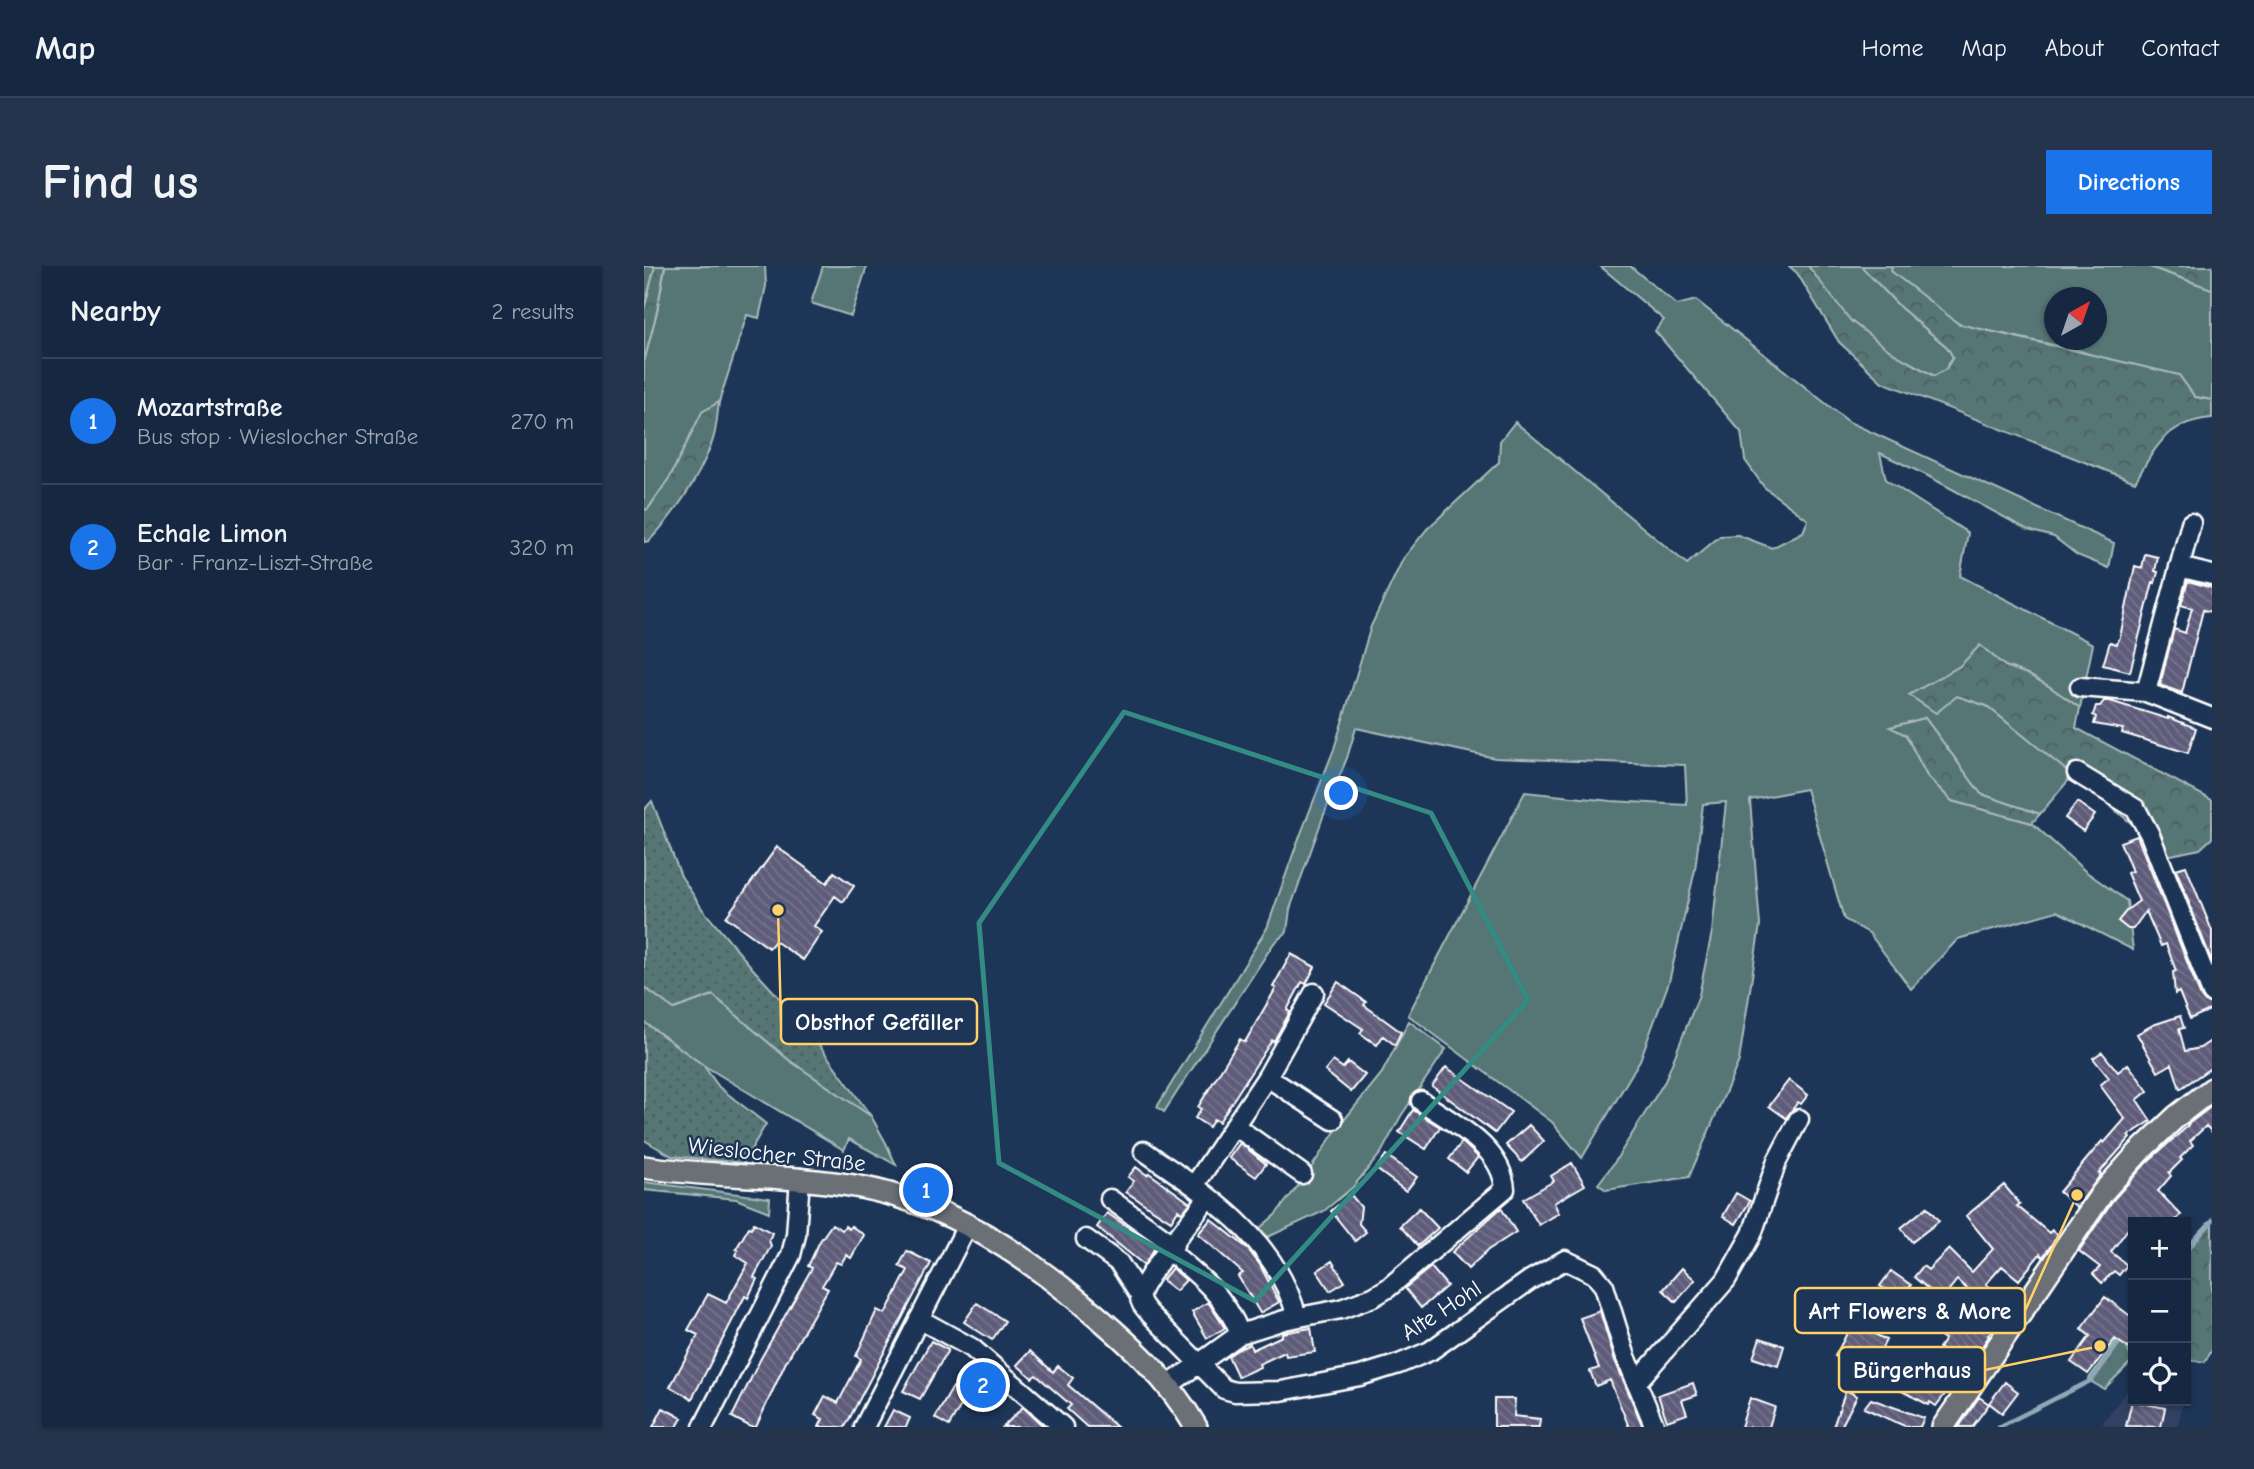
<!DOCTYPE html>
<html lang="en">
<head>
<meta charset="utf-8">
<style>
  body { margin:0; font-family:"Comic Neue",sans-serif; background:#23344c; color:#f1f3f6 }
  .controls { position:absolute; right:21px; bottom:21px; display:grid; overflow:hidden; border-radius:0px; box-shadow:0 2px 5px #0004 }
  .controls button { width:63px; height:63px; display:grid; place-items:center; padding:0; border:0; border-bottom:2px solid #35445a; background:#162841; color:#f1f3f6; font:35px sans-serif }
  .compass { position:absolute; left:1400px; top:21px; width:63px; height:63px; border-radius:50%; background:#162841; box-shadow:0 2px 5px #0004; rotate:40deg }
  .you { position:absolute; left:698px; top:528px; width:24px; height:24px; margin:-18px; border:5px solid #fff; border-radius:50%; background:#1a73e8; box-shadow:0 0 0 10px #1a73e833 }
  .badge { display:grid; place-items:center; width:46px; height:46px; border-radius:50%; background:#1a73e8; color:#fff; font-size:23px; font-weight:700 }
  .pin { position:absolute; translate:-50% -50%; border:4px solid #fff; box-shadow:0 2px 7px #0006 }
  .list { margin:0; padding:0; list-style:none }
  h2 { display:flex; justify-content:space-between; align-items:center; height:91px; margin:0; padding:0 28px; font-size:30px }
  h2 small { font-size:23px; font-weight:400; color:#9ea6b1 }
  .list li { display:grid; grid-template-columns:46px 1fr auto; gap:21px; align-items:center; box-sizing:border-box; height:126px; padding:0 28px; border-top:2px solid #35445a }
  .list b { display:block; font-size:26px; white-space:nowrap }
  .list p { margin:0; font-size:23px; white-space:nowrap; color:#9ea6b1 }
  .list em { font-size:23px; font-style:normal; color:#9ea6b1 }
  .icon { flex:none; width:38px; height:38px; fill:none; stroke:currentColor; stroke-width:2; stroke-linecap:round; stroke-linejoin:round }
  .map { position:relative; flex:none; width:1568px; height:1161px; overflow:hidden; border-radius:0px }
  header { display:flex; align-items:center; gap:42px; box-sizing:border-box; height:98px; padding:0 35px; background:#162841; border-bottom:2px solid #35445a }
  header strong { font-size:33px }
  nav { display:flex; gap:38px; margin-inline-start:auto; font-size:24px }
  .intro { display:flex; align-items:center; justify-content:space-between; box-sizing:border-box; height:168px; padding:0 42px }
  h1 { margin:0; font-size:49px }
  .button { padding:18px 32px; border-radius:0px; background:#1a73e8; color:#fff; font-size:24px; font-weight:700 }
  main { display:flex; gap:42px; padding:0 42px }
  aside { flex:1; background:#162841; border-radius:0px; box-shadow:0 2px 5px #0004 }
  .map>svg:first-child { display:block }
</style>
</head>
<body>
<header>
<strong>Map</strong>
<nav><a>Home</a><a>Map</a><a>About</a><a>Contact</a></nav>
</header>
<div class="intro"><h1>Find us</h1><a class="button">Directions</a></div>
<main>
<aside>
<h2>Nearby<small>2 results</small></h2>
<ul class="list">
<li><span class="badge">1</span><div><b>Mozartstraße</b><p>Bus stop · Wieslocher Straße</p></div><em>270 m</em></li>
<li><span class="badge">2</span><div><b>Echale Limon</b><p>Bar · Franz-Liszt-Straße</p></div><em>320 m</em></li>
</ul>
</aside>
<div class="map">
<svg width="1568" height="1161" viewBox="0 0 1568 1161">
  <defs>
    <pattern id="forest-crowns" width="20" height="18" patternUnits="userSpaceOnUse" patternTransform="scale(1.75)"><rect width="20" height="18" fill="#567574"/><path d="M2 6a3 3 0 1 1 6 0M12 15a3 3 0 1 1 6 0" fill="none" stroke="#505e5e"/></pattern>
    <pattern id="garden-dots" width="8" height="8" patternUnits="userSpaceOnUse" patternTransform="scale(1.75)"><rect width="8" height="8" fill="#567574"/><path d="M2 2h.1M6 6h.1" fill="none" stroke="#505e5e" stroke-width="1.8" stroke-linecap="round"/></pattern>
    <pattern id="building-back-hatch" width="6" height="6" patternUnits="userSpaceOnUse" patternTransform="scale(1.75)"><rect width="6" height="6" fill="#5e5b7a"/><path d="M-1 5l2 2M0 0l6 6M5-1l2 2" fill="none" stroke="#76748e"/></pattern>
  </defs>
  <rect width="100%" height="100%" fill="#1d3557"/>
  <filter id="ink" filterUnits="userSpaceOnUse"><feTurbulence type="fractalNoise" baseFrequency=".0143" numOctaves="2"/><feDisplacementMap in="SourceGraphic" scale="14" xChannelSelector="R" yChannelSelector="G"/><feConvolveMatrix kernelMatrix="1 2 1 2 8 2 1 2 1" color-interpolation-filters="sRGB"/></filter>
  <g filter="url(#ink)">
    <path fill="#304062" d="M1489,1117V1135H1539L1534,1161H1465L1458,1157Z"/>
    <path fill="#567574" stroke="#aababa" stroke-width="2" fill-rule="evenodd" d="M0,0H11L0,44Z
      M21,0H121L122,20L115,52L103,49L75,136L58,147L26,211L4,243L0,244V96L13,45Z
      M179,0H223L207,50L167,37Z
      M956,0H986L1033,39L1052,34L1205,156L1470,277L1465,302L1433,289L1410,271L1384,264L1282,209L1236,187L1242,214L1324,267L1316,310L1449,378L1436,442L1406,421L1383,408L1361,400L1336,380L1316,400L1265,429L1313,430L1343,440L1429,509L1396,548L1337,528L1281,452L1247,461L1262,469L1283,510L1308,535L1388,557L1441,605L1483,635L1489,684L1413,645L1314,673L1267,723L1225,667L1200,653L1162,523L1106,534L1116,659L1095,795L1045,911L962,924L954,918L970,897L1021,815L1055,729L1068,666L1082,536L1059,538L1051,604L1025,716L996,794L938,892L908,856L764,749L881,526L967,535L1043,539L1041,499L851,492L712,462L703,492L679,551L646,643L643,666L630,677L520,846L513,841L623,662L652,580L690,483L727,360L759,293L783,263L855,196L856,175L871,156L1043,298L1076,270L1094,269L1128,282L1159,266L1164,254L1120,221L1101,194L1097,166L1011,65L1020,54Z
      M1164,0H1217L1257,42L1303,81L1309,91L1302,103L1291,110C1262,95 1231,79 1208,56C1191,40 1178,18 1164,0Z
      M1248,0H1503L1568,23V134L1551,131L1437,85L1314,58L1246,5ZM1410,32H1452V74H1410Z
      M0,721L30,743L69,729L145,794L227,850L242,877L252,899L205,873L200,884L59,799L0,756Z
      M765,755L802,783L757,850L737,887L709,921L680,945L624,971L616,962L631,949L661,911L692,864L738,807Z
      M0,916L126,932L125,946L92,933L0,924Z"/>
    <path fill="url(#forest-crowns)" stroke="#aababa" stroke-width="2" d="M11,0H21L13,45L0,96V44Z
      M1145,0H1164L1207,55L1249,87L1290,110L1302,103L1309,91L1303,81L1257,42L1217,0H1248L1247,5L1315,58L1535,109L1551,131L1568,134V152C1522,156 1512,181 1491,216L1238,116L1195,76L1153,7Z
      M1503,0H1568V23Z
      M75,136C73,149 73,166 67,179C54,214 30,249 5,275L0,276V244L4,243L26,211L58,146Z
      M1336,379L1361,400L1383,408L1406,421L1436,442L1432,462L1568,534V572L1556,583L1512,592L1498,566L1343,440L1313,430L1292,447L1265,429L1316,400Z
      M1281,452L1337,528L1396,548L1388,557L1308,535L1283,510L1262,469L1246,461Z
      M1568,953V1084L1561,1096L1542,1094V981Z
      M1489,1051V1073L1483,1083L1489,1094L1460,1123L1444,1114Z"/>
    <path fill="url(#garden-dots)" stroke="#aababa" stroke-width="2" d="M8,535L37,610L59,644L110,704L162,761L227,850L145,794L69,729L30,743L0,721V544Z
      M0,756L59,799L75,821L122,858L99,897L28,890L0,874Z"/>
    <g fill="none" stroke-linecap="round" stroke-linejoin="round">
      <path stroke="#8fa9b8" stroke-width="4.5" d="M1542,985L1568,955
        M1355,1161L1448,1114L1477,1074"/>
    </g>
    <path fill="url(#building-back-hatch)" stroke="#fff" stroke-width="2" d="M1501,288L1514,291L1511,305L1514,306L1511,317L1509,316L1486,406L1459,399L1466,376L1473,378L1476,371L1491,300L1498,302Z
      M1544,315L1568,322V346L1559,344L1538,427L1516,419L1530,363L1541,367L1548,342L1537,339Z
      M1460,435H1466L1524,453V451L1552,462L1544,487L1478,467L1479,463L1450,458L1452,451L1449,449L1452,440H1456Z
      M1433,536L1451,549L1439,565L1421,552Z
      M1493,570L1557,731L1561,736L1568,738V743L1546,753L1535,726L1531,728L1529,706L1532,705L1522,678L1517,680L1502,645L1489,663H1484L1474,655L1483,644L1495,635L1483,607L1488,605L1476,576Z
      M133,581L183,617L190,606L210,620L199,636L191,630L170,660L178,666L159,694L131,675L125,682L82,651Z
      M1542,600L1568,665V696L1532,603Z
      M647,688L671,701L662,718L658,716L643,744L646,746L630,775L628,774L575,856L570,853L565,861L551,852L557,843L554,841L596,773L601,776L632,722L629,721Z
      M694,716L722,736L720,739L757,766L751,779L739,770L733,779L716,767L719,763L680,737Z
      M1536,750L1540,762L1535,763L1541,785L1556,782L1568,774V801L1536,823L1528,798L1514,806L1493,768L1509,759Z
      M1458,786L1474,806L1484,798L1504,825L1493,834L1507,855L1484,870L1486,872L1455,907L1457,908L1433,941L1415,926L1458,875L1460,877L1481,853L1456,819L1465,812L1449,792Z
      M689,795L699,802L704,796L721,809L707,826L681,805Z
      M802,801L867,846L851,867L788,820Z
      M1145,814L1164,829L1157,838L1154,836L1142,852L1125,840Z
      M1568,840V866L1562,860L1546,875L1549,879L1536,892L1538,894L1525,907L1527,910L1514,925L1537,949L1530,956H1489L1467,986L1483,999L1475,1009L1470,1005L1458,1017L1449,1008L1456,1001L1435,985L1469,934L1503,896L1544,860L1543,859Z
      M769,844L796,861L782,883L755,866Z
      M885,859L900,875L878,896L862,879Z
      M818,876L834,891L822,906L805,893Z
      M596,877L622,898L612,911L585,892Z
      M742,889L773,911L762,925L732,903Z
      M928,897L941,919L910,937L915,947L895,959L879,933L910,915L907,910Z
      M492,901L503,909L505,907L546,937L538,947L534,944L527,955L482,926L490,915L484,911Z
      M1360,919L1376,938L1373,940L1405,967L1408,964L1414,969L1399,991L1396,988L1375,1014L1358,1000L1342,1018L1367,1039L1344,1069L1345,1070L1317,1112L1315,1110L1292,1140L1286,1136L1285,1139L1252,1122L1256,1113L1247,1106L1261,1088L1293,1112L1307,1090L1295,1082L1301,1073L1296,1070L1311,1047L1326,1057L1341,1039L1313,1014L1297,1034L1270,1011L1279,1000L1284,1004L1305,983L1328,1006L1349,983L1322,950Z
      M1092,927L1106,935L1092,958L1079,950Z
      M707,929L717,941L715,958L722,966L711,975L687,945Z
      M1283,941L1295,955L1268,976L1257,962Z
      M775,942L794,962L774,980L756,960Z
      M857,942L872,966L844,984L824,1003L808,986Z
      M463,947L512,980L500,999L453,961Z
      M567,953L603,982L616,999L635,1036L616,1047L594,1010L599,1007L554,968Z
      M110,957L128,967L125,974L127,980L110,1011L113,1013L104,1032L101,1030L48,1133L26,1121L54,1069L44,1064L64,1028L82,1037L104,997L91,989L94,984L92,983L105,961L107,962Z
      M188,958L198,964L201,960L205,963L207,960L220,969L207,992L202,989L197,998L192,996L178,1020L184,1023L141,1098L112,1161H107L88,1151L116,1094L168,1002L164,1000L176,975Z
      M263,985L287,997L201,1161H175L179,1153L171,1149L181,1130L194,1137L217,1093L212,1090L233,1044L241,1048L264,1004L255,1000Z
      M688,995L701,1016L686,1025L673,1005Z
      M787,1001L803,1020L777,1042L761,1022Z
      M528,1002L542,1014L532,1025L518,1014Z
      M1038,1002L1051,1014L1032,1036L1019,1024Z
      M1247,1005L1267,1019L1257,1034L1236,1020Z
      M1461,1031L1489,1052V1085L1471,1073L1444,1108L1427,1096L1446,1070L1437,1063Z
      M564,1036L581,1062L563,1072L548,1046Z
      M333,1037L361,1055L348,1074L320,1056Z
      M956,1045L970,1092L999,1161H985L966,1114L952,1120L946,1105L955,1102L936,1052Z
      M1209,1056L1242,1074L1226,1106H1221L1191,1090Z
      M667,1062L671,1086L642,1090L641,1086L615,1098L616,1101L594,1111L584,1090L593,1084L606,1078L608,1084L638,1070V1067Z
      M1116,1072L1140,1080L1134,1100L1109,1092Z
      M287,1075L304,1084L276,1133L259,1125Z
      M386,1085L409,1106L414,1100L429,1112L424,1119L473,1161H443L423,1143L427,1139L392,1109L388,1112L373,1099Z
      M334,1103L354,1120L338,1138L318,1122Z
      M1361,1116L1374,1126L1358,1147L1345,1137Z
      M1049,1117L1053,1129L1038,1134L1043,1148L1023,1155L1014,1129Z
      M309,1121L323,1129L305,1160L291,1152Z
      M1202,1124L1213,1130L1197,1161H1189Z
      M1335,1131L1345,1138L1328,1161H1315Z
      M1106,1132L1131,1141L1125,1161H1097Z
      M850,1133H871L870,1150L896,1153L895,1161H850Z
      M1227,1133L1280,1152L1276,1161H1263L1220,1142Z
      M1488,1135L1521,1142L1517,1161L1482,1160Z
      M379,1141L380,1142L400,1161H359Z
      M19,1142L38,1152L33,1161H9Z
      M249,1144L266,1152L262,1161H240Z"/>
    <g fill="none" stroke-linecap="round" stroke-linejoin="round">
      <defs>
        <path id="minor" d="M1535,301L1568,309
          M1436,421L1502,426L1547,257
          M1502,426L1568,452
          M1433,507L1492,543L1506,569L1568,727
          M623,811L689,854
          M591,860L658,908
          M500,885C564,930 631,970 653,1051
          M550,920L623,811L670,727
          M564,931C552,949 499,1012 496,1029C495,1037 501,1042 506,1048L580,1123L591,1126L637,1125L716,1110L755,1098L786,1085L886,1014L921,994L950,1008L960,1020L981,1088L1011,1161
          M466,933L530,979
          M442,973L475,997L496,1030
          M525,985C555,1009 582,1031 596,1068
          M275,1053L328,1082L419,1161
          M992,1117L1082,1014L1108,968L1133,895L1155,853
          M525,1119L596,1068L640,1054L697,1043L729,1031L744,1022L861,923C858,880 808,857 777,835
          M59,1161L147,989L152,969L156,912
          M220,1161L324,958"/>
        <path id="major" d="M0,901C72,912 145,908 216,921C304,938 375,985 442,1041C485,1077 524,1112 552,1161
          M1299,1161L1459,926L1494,887L1533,850L1568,823"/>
      </defs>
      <use href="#minor" stroke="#fff" stroke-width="23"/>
      <use href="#major" stroke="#fff" stroke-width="26"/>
      <use href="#minor" stroke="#1d3557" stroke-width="18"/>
      <use href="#major" stroke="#6a7074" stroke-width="21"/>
    </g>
  </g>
  <path fill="none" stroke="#338b84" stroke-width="5" stroke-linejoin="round" d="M480,446L787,547L884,734L611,1035L355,897L335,657Z"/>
  <g text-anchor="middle" stroke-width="5" stroke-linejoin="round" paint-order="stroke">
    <g font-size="23" fill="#fff" stroke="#1d3557">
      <text transform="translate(133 888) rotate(6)" y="8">Wieslocher Straße</text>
      <text transform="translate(797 1044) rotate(-33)" y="8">Alte Hohl</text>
    </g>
  </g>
  <path fill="none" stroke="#ffd166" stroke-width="2.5" d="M134 644L137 756M1433 929L1381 1045M1456 1080L1341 1104"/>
  <g fill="#ffd166" stroke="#1d3557" stroke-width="2.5">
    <circle cx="134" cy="644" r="7"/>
    <circle cx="1433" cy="929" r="7"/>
    <circle cx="1456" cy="1080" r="7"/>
  </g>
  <g fill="#1d3557" stroke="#ffd166" stroke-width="2.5">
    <rect x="137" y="733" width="196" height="45" rx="7"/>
    <rect x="1151" y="1022" width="230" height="45" rx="7"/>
    <rect x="1195" y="1081" width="146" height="45" rx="7"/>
  </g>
  <g font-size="24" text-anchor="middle" font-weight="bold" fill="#fff">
    <text x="235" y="764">Obsthof Gefäller</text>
    <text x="1266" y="1053">Art Flowers &amp; More</text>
    <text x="1268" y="1112">Bürgerhaus</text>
  </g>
</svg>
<div class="controls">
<button>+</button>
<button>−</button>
<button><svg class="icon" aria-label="locate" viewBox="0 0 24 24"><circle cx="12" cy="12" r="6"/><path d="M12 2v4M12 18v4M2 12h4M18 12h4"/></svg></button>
</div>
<svg class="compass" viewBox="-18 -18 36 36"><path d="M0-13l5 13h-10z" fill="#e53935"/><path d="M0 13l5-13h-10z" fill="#9ea6b1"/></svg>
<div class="you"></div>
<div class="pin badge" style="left:282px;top:924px">1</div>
<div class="pin badge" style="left:339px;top:1119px">2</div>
</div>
</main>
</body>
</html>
